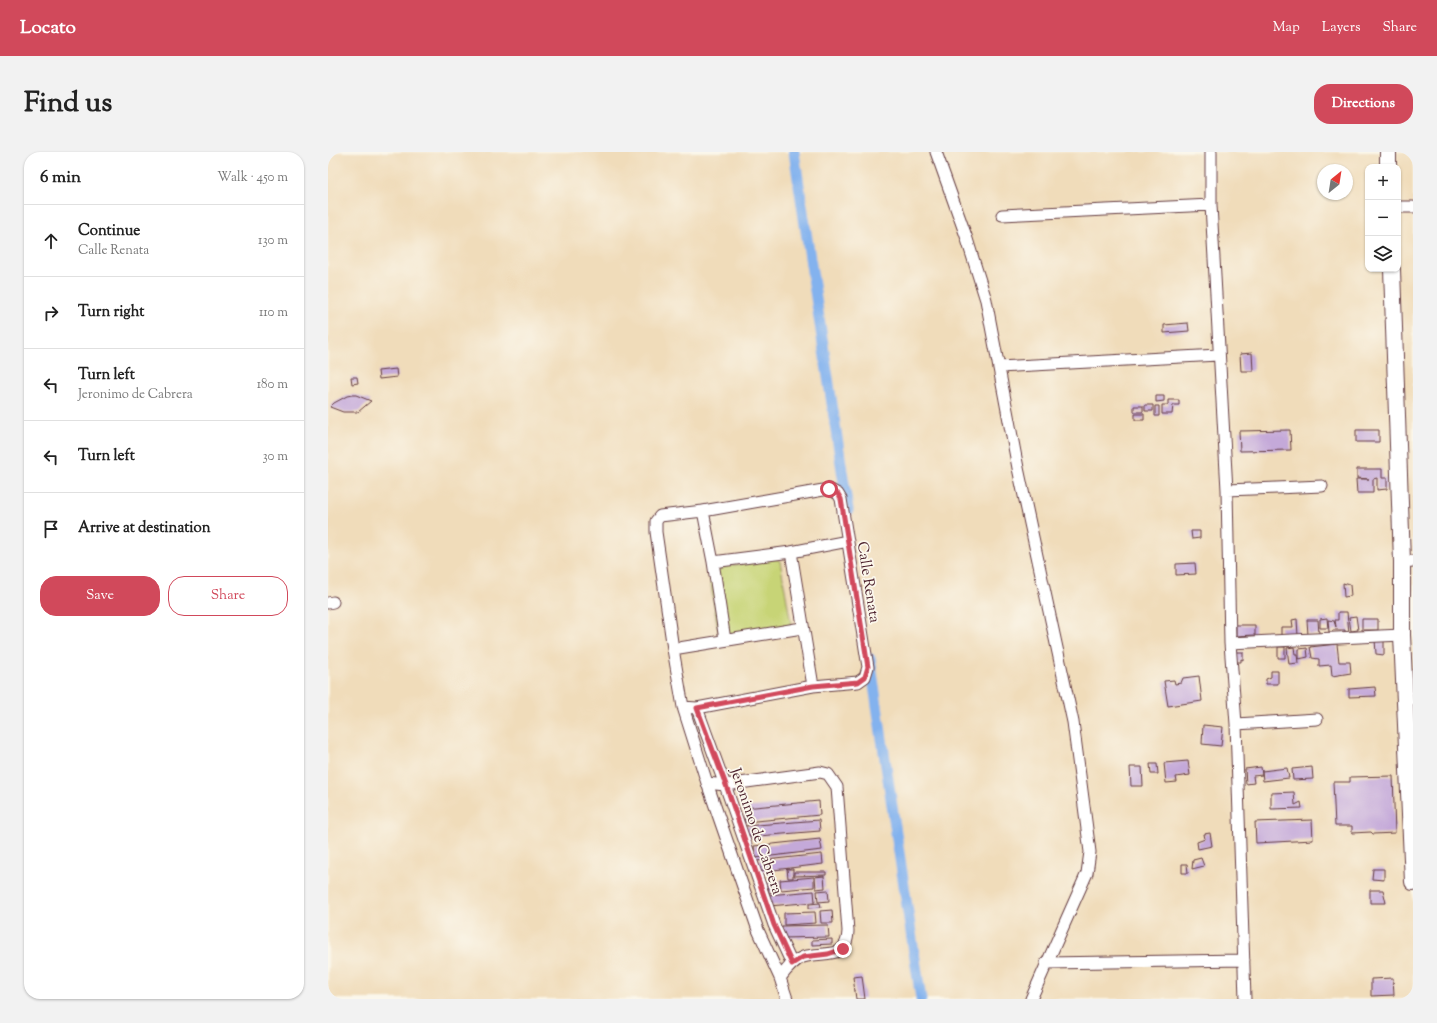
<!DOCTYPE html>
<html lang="en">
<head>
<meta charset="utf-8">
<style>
  body { margin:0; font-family:"Sorts Mill Goudy",serif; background:#f2f2f2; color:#222 }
  .controls { position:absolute; right:12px; top:12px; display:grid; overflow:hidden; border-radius:8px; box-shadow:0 1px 3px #0004 }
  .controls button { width:36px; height:36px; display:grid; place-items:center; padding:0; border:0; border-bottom:1px solid #e0e0e0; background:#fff; color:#222; font:20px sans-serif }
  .compass { position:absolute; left:989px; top:12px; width:36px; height:36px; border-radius:50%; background:#fff; box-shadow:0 1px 3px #0004; rotate:30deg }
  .stop { position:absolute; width:12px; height:12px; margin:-9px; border:3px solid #d1495b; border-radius:50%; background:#fff }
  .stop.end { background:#d1495b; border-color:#fff; box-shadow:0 1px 4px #0008 }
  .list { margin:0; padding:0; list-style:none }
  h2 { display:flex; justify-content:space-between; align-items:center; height:52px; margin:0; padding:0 16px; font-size:17px }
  h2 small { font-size:13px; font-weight:400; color:#767676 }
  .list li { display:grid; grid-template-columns:26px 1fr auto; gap:12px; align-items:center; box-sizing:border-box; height:72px; padding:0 16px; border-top:1px solid #e0e0e0 }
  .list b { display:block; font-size:15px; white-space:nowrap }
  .list p { margin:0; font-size:13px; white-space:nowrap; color:#767676 }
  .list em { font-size:13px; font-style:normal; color:#767676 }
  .actions { display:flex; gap:8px; padding:12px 16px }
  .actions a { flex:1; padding:9px 0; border:1px solid #d1495b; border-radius:16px; text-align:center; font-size:14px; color:#d1495b }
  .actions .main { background:#d1495b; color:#fff }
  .icon { flex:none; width:22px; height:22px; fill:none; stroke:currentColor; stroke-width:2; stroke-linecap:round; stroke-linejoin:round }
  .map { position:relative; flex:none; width:1085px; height:847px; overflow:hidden; border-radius:16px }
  header { display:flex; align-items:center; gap:24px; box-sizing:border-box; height:56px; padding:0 20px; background:#d1495b; color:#fff }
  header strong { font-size:19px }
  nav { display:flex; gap:22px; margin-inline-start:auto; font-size:14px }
  .intro { display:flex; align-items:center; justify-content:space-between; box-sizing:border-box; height:96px; padding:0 24px }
  h1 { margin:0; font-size:28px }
  .button { padding:10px 18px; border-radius:16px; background:#d1495b; color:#fff; font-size:14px; font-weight:700 }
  main { display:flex; gap:24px; padding:0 24px }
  aside { flex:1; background:#fff; border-radius:16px; box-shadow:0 1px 3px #0004 }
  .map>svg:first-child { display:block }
</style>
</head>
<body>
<header>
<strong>Locato</strong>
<nav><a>Map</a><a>Layers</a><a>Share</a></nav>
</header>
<div class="intro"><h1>Find us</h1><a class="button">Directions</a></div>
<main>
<aside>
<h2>6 min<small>Walk · 450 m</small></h2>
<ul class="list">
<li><svg class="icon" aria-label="ahead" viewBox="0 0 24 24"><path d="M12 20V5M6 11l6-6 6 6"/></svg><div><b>Continue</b><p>Calle Renata</p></div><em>130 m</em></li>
<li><svg class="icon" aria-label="right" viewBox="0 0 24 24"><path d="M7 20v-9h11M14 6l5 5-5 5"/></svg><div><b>Turn right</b></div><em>110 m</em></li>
<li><svg class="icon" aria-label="left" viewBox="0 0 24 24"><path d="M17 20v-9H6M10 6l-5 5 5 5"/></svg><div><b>Turn left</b><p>Jeronimo de Cabrera</p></div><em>180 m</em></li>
<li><svg class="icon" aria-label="left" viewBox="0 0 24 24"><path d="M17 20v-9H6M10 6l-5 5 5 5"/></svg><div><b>Turn left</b></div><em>30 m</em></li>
<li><svg class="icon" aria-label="arrive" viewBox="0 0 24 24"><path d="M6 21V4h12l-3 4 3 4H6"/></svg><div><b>Arrive at destination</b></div></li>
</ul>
<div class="actions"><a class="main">Save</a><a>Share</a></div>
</aside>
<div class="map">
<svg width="1085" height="847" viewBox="0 0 1085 847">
  <rect width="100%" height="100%" fill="#fbf7ec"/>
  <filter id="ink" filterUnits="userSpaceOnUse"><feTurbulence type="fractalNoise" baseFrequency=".025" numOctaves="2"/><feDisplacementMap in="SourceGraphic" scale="8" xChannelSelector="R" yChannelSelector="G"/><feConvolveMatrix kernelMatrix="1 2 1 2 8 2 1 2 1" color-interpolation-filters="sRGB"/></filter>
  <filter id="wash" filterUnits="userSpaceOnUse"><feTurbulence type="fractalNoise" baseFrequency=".012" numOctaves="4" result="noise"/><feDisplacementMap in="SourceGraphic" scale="16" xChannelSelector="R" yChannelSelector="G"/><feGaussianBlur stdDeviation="0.9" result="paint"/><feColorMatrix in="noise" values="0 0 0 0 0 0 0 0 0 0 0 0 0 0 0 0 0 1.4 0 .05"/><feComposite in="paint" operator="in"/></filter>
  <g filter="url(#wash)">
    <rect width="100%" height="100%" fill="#f0dcba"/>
    <path fill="#c7d476" stroke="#887a50" d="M447,406L452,409L463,472L461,477L391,485L381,421L384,417Z"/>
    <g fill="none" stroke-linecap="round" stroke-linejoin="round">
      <path stroke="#83b2ee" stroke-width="11" d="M466,0L520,358
        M542,507L593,847"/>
    </g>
    <g id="blocks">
      <path fill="#c4a9d9" d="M860,171L861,179L836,181V173Z
        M924,201L925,219H913L912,202Z
        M68,217L69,225L51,227L50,219Z
        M23,225H29L30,231L24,232Z
        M24,243H28L43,249L30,260H15L2,255L6,251L19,244Z
        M828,244H836V249L828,250Z
        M840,248H851V253H845L844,262H834V253H840Z
        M817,253H825V259H817Z
        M806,254H815V260H806Z
        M827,254H831V264H827Z
        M807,262H816V268H807Z
        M962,278L963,298L912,299L911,279Z
        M1028,278H1051V290H1028Z
        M1029,317H1054V326H1059V337L1049,338V326L1045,327V341H1029L1028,327H1041L1029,326Z
        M863,379H872V386L864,387Z
        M867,411L868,422L848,423V412Z
        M1015,431L1022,433L1023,444L1016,445Z
        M1010,460H1019L1021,481H1017V478H1005L1004,480H1001L1000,468L1006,469L1008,475L1007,468H1010Z
        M1028,464L1030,478L1023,479L1021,465Z
        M999,466L1000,476H992V467Z
        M969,467L970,484L953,485V475H965L964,468Z
        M1034,467H1050V478H1034Z
        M979,468H990L991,482L980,483Z
        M908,473H927V483L908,484Z
        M1047,487H1056V503L1048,502Z
        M1009,492L1011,510H1022L1023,521L1004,524L1003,513L991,514V507L984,506L982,495Z
        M950,495H957V506H950Z
        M966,495L967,502H969L970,511L961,512L959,496Z
        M979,496L980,505L971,507V497Z
        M906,500H915V508L913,507V510H906Z
        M943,519H950V532H938V527L943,525Z
        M871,524L874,549L840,554L836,529L846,528L847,532L853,531L855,526Z
        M1047,535L1048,544L1021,545V537Z
        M875,573L895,575L893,594L874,592Z
        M860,609L862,623L848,625L849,630L838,631L836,611Z
        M822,612H829L830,622H823Z
        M802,615H814L815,634H803Z
        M933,615L934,623L925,624L926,631L918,632L917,617Z
        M984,615L985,627L965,628L964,617Z
        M959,616L961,626L935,629L934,619Z
        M1065,624L1067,681L1045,682L1043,680L1024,681V674H1007L1005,630H1022V625Z
        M966,640L967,653L973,650L974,656L943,657V641Z
        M491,649L492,663L417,670L416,656Z
        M491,668L492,679L418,685L417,674Z
        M984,668L985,688L928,691L927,670Z
        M882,681L884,694L870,697L869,690L877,687L876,682Z
        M492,687L494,698L427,706L426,694Z
        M494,702L495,712L429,720L428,709Z
        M873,706L876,714L864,717L865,708Z
        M854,712H859L860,721H854Z
        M459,717H465V726H460Z
        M1045,717H1056V728L1044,727Z
        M466,720H498V723L466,724Z
        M496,724L497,736L488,737L487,725Z
        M486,725V735L453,738L452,728Z
        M440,729H448L449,740L441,741Z
        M500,738L501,749L490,750L489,739Z
        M1042,738H1055L1058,751H1042Z
        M486,739L487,750L441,754L440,743Z
        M492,751L493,755L481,756V752Z
        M504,758L505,771H493L492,759Z
        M487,760L488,771L456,773V761Z
        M500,773L501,785L454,786V774Z
        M504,787V792L484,793V788Z
        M534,824L537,847H528L525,825Z
        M1065,826L1066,843L1043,844V827Z"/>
    </g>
  </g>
  <g filter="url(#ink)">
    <use href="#blocks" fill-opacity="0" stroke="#633b40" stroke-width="1"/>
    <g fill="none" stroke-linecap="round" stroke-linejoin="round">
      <defs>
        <path id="street" d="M608,0L638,84L658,148L690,316L745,570L762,700L759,721L703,847
          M883,0V53L899,338L902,491L908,572L917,847
          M1070,55H1085
          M674,63L883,53
          M671,215L890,203
          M899,338L994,334
          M375,359L385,410L397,488
          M463,400L485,534
          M385,410L463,400L520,389
          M1074,410L1085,409
          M0,451L5,450
          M902,491L1074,483
          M345,497L474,476
          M355,555L369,556L485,534L530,530L537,525L540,515L513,347L510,342L501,337L375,359L332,364L328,369V380L345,497L355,555L379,631L430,778L452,826L459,847
          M369,556L397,633L446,773L464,812
          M908,572L989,567
          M379,631L397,633L492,620L500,622L509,635L520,779C519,810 495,798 475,805C465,809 458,818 452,826
          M718,811L916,808"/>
        <path id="secondary" d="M1060,0V15
          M1064,117L1074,410V483L1085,730"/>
      </defs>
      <use href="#street" stroke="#633b40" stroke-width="13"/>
      <use href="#secondary" stroke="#633b40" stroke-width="18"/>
      <use href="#street" stroke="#fff" stroke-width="11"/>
      <use href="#secondary" stroke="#fff" stroke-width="16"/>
    </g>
  </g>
  <g fill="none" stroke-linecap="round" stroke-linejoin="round" filter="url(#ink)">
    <path stroke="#d1495b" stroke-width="5" d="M501,337L510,342L513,347L540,515L537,525L530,530L485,534L369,556L398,633L446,773L464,812L475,805L500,802L515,797"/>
  </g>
  <g text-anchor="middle" stroke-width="3.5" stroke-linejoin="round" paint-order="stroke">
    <g font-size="15" fill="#4a1f2b" stroke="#fbf7ec">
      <text transform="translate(541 430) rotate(81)" y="5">Calle Renata</text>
      <text transform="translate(429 679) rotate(71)" y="5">Jeronimo de Cabrera</text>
    </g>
  </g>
</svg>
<div class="controls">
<button>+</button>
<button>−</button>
<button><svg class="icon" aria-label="layers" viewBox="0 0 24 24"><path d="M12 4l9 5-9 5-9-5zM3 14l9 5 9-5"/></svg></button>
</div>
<svg class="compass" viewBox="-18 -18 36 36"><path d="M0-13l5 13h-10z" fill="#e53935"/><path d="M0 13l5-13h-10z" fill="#767676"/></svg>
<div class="stop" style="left:501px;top:337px"></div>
<div class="stop end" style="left:515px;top:797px"></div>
</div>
</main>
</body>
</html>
